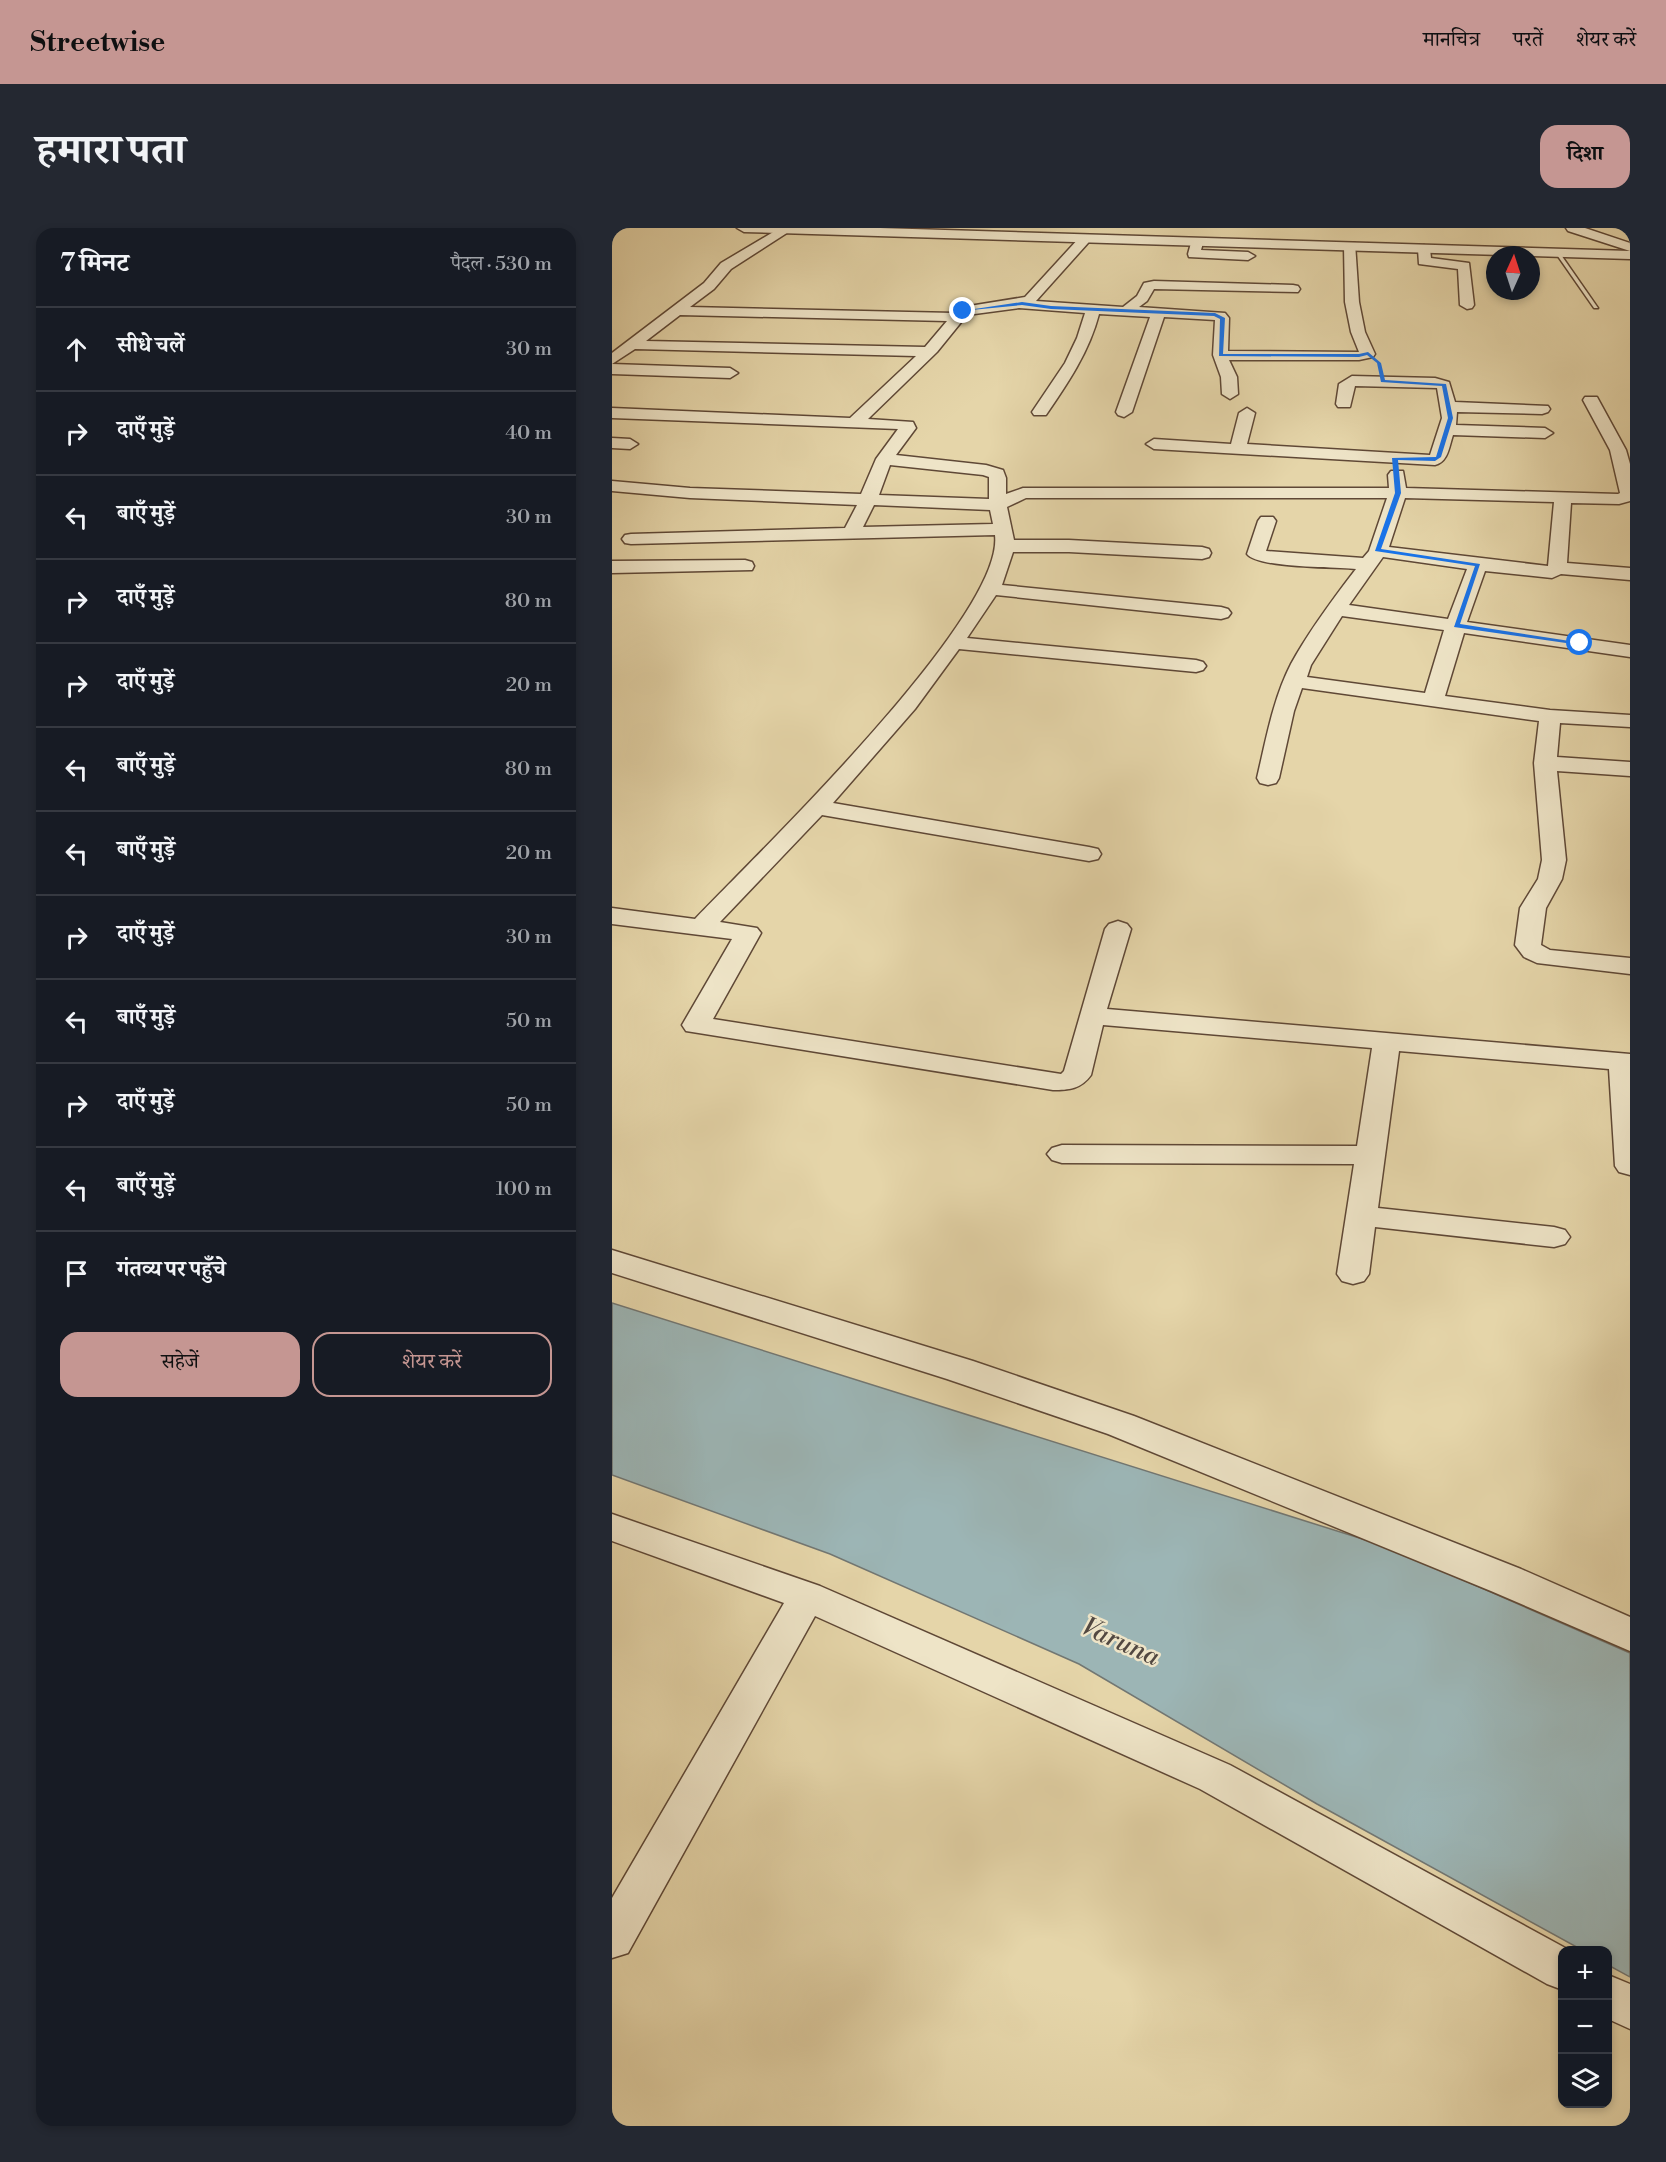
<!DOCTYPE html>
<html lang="hi">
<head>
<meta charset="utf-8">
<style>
  body { margin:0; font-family:"Libre Bodoni","Noto Serif Devanagari",serif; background:#242831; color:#f1f3f6 }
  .controls { position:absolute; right:18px; bottom:18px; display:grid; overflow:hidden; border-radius:12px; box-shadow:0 3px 9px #0003 }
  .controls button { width:54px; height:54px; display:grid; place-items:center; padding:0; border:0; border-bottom:2px solid #363941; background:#171b24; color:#f1f3f6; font:30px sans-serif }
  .compass { position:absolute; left:874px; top:18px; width:54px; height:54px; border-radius:50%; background:#171b24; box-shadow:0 3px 9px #0003; rotate:3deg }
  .stop { position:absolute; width:18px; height:18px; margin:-14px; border:4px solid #1a73e8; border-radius:50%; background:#fff }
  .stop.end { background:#1a73e8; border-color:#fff; box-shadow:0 2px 6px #0008 }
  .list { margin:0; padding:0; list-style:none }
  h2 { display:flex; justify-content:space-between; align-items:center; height:78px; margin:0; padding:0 24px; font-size:26px }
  h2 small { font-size:20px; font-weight:400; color:#9ea1a6 }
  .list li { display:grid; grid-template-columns:39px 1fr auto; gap:18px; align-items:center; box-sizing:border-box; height:84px; padding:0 24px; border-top:2px solid #363941 }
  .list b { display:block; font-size:22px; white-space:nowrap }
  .list em { font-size:20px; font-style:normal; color:#9ea1a6 }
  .actions { display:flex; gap:12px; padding:18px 24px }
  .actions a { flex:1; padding:14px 0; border:2px solid #c59692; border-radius:18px; text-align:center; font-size:21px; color:#c59692 }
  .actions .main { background:#c59692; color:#111 }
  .icon { flex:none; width:33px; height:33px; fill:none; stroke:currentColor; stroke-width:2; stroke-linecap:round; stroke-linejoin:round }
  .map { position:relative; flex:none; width:1018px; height:1898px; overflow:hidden; border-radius:18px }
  header { display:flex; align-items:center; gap:36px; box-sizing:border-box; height:84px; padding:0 30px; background:#c59692; color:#111 }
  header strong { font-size:28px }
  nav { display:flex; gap:33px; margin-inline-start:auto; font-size:21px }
  .intro { display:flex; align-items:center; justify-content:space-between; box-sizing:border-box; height:144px; padding:0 36px }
  h1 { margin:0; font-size:42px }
  .button { padding:15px 27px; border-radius:18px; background:#c59692; color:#111; font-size:21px; font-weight:700 }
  main { display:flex; gap:36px; padding:0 36px }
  aside { flex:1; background:#171b24; border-radius:18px; box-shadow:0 3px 9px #0003 }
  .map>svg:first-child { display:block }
</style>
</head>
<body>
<header>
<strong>Streetwise</strong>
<nav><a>मानचित्र</a><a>परतें</a><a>शेयर करें</a></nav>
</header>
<div class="intro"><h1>हमारा पता</h1><a class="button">दिशा</a></div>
<main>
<aside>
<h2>7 मिनट<small>पैदल · 530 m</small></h2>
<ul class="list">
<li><svg class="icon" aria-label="ahead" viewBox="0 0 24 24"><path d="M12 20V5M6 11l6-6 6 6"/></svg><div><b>सीधे चलें</b></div><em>30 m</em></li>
<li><svg class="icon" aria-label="right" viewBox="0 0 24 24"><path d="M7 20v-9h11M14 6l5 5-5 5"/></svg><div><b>दाएँ मुड़ें</b></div><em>40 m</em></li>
<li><svg class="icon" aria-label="left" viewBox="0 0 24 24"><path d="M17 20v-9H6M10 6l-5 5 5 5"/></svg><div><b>बाएँ मुड़ें</b></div><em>30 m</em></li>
<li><svg class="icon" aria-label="right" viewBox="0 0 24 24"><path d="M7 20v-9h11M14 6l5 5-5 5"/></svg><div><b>दाएँ मुड़ें</b></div><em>80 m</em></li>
<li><svg class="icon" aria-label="right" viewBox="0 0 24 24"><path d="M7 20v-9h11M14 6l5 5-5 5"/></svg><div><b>दाएँ मुड़ें</b></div><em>20 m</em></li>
<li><svg class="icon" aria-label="left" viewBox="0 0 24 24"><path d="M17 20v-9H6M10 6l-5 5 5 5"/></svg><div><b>बाएँ मुड़ें</b></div><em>80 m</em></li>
<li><svg class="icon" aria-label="left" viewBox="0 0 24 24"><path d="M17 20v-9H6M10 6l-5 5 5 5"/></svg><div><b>बाएँ मुड़ें</b></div><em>20 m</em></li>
<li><svg class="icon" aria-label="right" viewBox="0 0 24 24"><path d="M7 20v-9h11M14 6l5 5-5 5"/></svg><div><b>दाएँ मुड़ें</b></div><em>30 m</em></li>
<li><svg class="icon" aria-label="left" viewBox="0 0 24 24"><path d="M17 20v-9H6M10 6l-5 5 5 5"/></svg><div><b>बाएँ मुड़ें</b></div><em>50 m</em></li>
<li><svg class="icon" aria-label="right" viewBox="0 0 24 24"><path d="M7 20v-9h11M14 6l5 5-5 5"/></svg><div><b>दाएँ मुड़ें</b></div><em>50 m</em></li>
<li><svg class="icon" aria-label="left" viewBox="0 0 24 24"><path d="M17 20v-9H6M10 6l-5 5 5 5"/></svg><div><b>बाएँ मुड़ें</b></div><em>100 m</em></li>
<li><svg class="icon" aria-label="arrive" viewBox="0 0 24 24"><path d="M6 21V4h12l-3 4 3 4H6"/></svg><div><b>गंतव्य पर पहुँचे</b></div></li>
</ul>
<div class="actions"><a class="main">सहेजें</a><a>शेयर करें</a></div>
</aside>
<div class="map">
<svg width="1018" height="1898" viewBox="0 0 1018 1898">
  <rect width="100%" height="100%" fill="#e5d5a9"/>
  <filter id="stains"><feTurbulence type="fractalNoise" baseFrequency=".00333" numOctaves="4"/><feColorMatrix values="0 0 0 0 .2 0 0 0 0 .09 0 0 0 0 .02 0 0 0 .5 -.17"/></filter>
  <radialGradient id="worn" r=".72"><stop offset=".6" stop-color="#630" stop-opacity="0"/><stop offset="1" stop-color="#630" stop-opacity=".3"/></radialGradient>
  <path fill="#9cb5b5" stroke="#727773" stroke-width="1.5" d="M0,1075L776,1319L1018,1425V1749L996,1737V1722H970L705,1576L467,1436L218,1326L0,1247Z"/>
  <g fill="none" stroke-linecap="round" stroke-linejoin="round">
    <defs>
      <path id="service" d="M943,24H947L986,80H982Z"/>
      <path id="minor" d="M168,0L181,1L119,41L102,61L78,79L342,85L351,79L413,69L468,9H476L478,12L476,15L424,73L511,79L525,68L532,55L542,53L681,57L686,58L688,61L686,64L542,61L535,73L527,79L613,85L617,90L616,123L747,124L739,104L733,74L732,18L733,15H743L747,74L753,104L763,126L761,129L747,132H617L625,149L626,166L618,171L610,166L609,149L601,127L603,92L552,89L520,184L512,189L506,187L504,184L538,89L487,86C477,124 456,155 434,187H422L420,184L453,135L465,110L473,85L407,80L355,87L325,124L256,191L301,194L304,200L284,227L374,237L391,242L394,250V266L411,260H777L776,247L779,243H791L794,260L1006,266L1008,265L998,222L971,172L973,169H985L1014,222L1018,236V273L1007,276L959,275L955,335L1018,340V352L949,346L940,350L873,343L855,394L1018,417V429L852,405L833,468L938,482L1018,487V499L948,495L945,529L1018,534V548L945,543L954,632L950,651L934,680L929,717L938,722L1018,730V746L925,735L912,729L903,717L908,680L926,651L930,632L922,535L927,493L690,460L682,483L667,550L664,555L656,557L648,555L645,550C654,512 661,471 679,436C697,403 721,371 744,341C724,339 645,340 635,326L646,293L649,289H661L664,293L654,323L751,330L757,323L775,270H414L395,279L402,312H457L590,319L597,321L599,325L597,329L590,331L457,324H401L390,357L609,379L616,381L619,385L616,389L609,391L384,367L355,410L584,432L591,434L594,438L591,442L584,444L347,421L303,481L221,575L477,619L486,621L489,626L486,631L477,633L210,587L108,694L145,700L149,705L101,791L449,846L452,843L493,701L497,696L506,693L515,696L519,701L495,781L1018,826V947L1007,944L1003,938L997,841L787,823L766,980L942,999L953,1002L958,1009L953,1016L942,1019L763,999L757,1046L752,1053L741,1056L730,1053L725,1046L742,936L450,935L440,932L435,926L440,920L450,917L745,918L760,820L491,797L479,847C469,861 457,862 441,862L74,803L70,797L120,711L0,696V680L83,691C144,627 393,388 383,307L19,316L13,315L10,311L13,307L19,306L233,300L245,277L78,270L0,263V253L78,260L249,266L264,231L286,201L0,190V180L238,190L304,128L23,121L0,136L118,140L126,145L118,150L0,146V125L92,55L109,35ZM68,87L335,93L313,119L34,113ZM278,237L371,247L377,249V271L267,267ZM793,270L942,274L936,338L777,319ZM262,277L378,282L381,296L251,299ZM771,329L855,341L836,391L737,377ZM730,388L832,402L813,465L695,449L699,437Z
        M954,0H973L1018,15V23L956,3Z
        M585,11L591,15L589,22L636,24L643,28L636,32L577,29L576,26L579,15Z
        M812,17L818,21L819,30L857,35L862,77L860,80L855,81L848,77L846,41L807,36L806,21Z
        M740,148L823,150L837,154L843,174L936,178L938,181L936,184L930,186L845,184L844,197L933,200L941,205L933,210L841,207C837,219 836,234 823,237L542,221L534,216L542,211L619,216L627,185L635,180L643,185L635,216L818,227L830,190L825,160L743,158L738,179H726L724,176L727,156Z
        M0,210L18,211L26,216L18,221L0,220Z
        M133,332L140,334L142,338L140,342L0,345V333Z
        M0,1286L208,1358L618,1537L957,1722H951V1762L935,1756L588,1561L203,1388L16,1725L0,1730V1670L172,1375L0,1313Z
        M996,1747L1018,1756V1801L996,1791Z"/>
      <path id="tertiary" d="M125,0H268L1018,23V31L132,4Z
        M0,1022L361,1133L522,1188L909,1341L1018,1389V1423L879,1363L496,1206L335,1151L0,1045Z"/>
    </defs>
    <use href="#service" stroke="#5f4836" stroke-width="3"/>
    <use href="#minor" stroke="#5f4836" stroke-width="3"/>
    <use href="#tertiary" stroke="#5f4836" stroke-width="3"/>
    <use href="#service" fill="#eee4c7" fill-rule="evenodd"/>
    <use href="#minor" fill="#eee4c7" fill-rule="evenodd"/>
    <use href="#tertiary" fill="#eee4c7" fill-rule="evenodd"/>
  </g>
  <path fill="#1a73e8" d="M410,74L439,78L603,85L613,90L611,126H747L756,124L769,135L773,152L834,156L841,190L829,229L823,233L786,232L789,265L769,321L868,336L848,396L971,415L968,417L842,399L863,338L763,323L783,265L780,230L824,229L836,190L830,158L769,154L765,135L755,127L747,129L607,128L608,91L602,88L439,81L410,77L349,83Z"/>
  <g text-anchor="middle" stroke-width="5" stroke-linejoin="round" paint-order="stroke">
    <g font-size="26" font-style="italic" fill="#524841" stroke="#eee4c7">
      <text transform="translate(509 1413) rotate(24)" y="9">Varuna</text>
    </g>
  </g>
  <rect width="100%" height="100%" filter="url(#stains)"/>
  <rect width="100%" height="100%" fill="url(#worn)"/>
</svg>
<div class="controls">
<button>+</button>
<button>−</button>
<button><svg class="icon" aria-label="layers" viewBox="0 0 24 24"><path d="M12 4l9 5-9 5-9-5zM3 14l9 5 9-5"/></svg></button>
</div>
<svg class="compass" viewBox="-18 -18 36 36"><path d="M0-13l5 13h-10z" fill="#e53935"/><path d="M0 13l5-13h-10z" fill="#9ea1a6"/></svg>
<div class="stop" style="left:968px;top:415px"></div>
<div class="stop end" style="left:351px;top:83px"></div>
</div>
</main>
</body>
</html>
